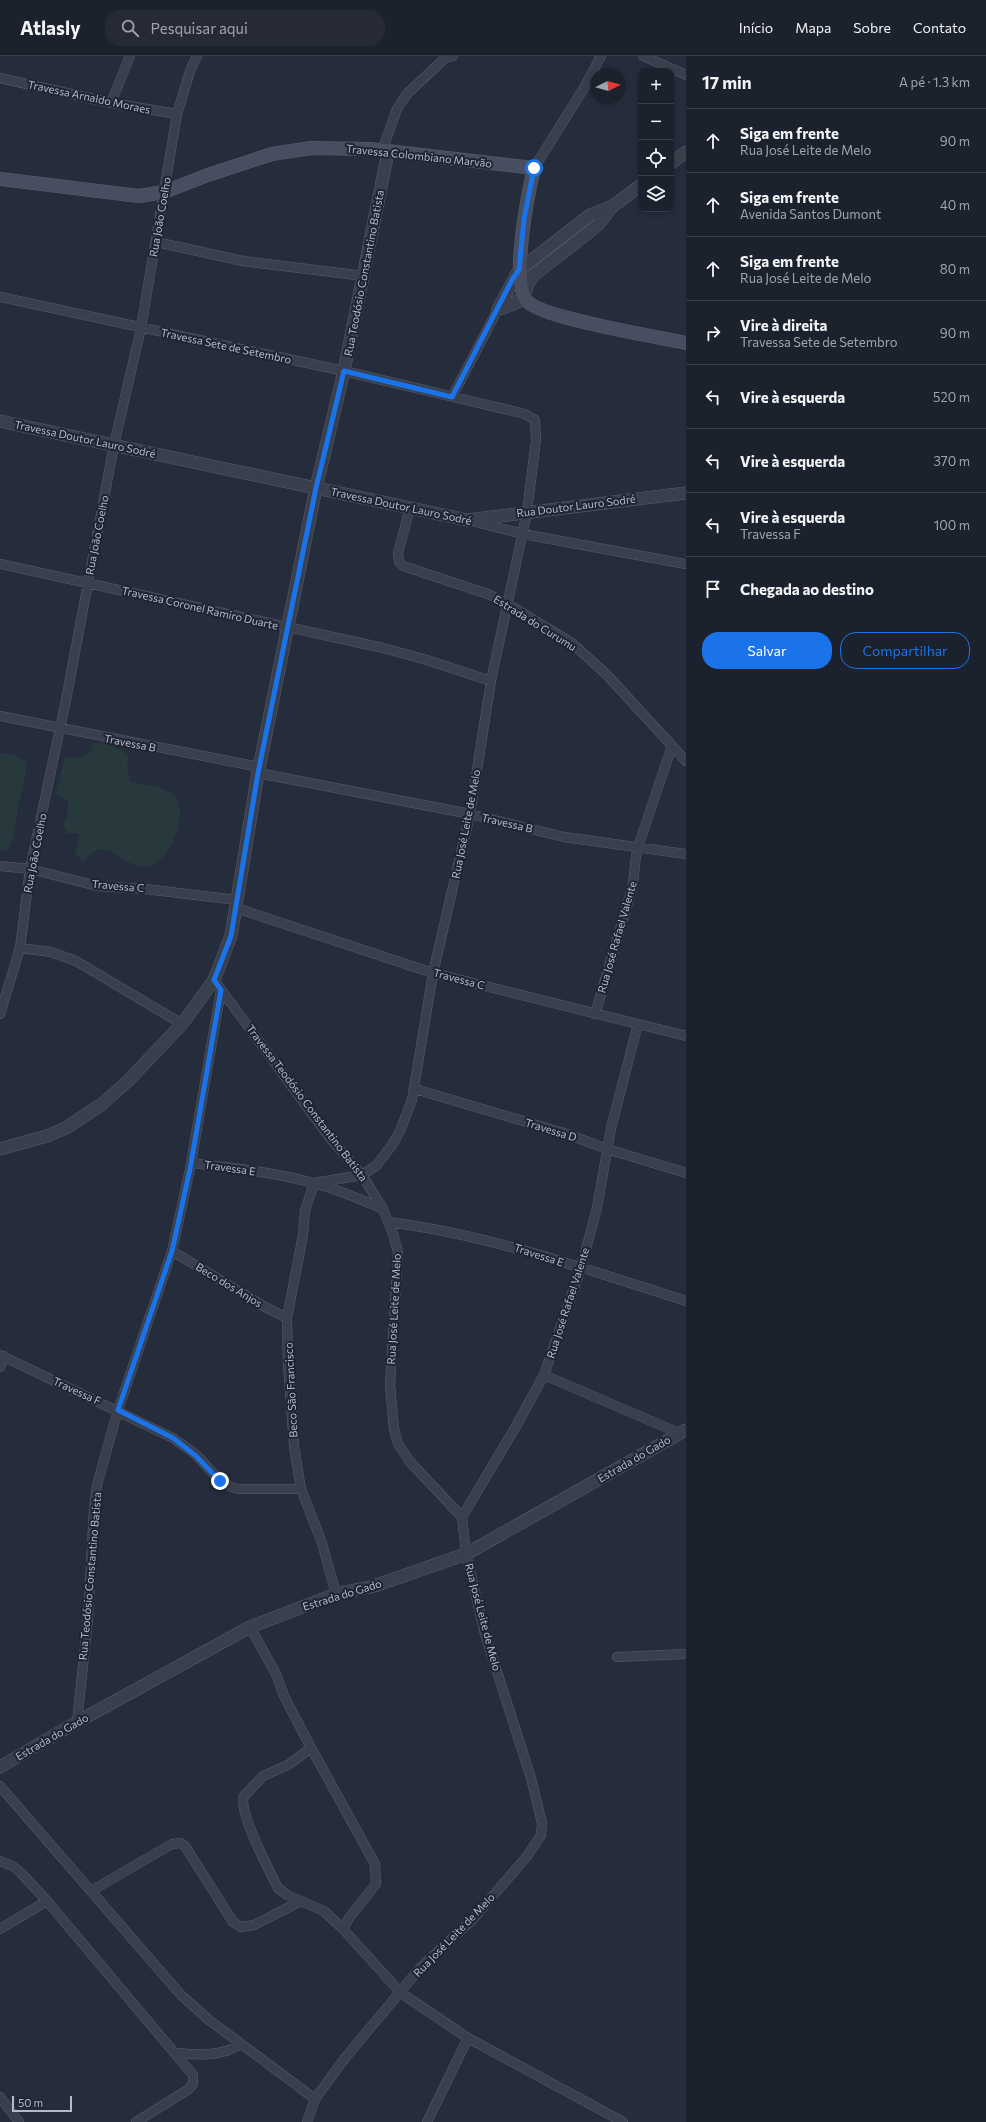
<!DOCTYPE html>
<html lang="pt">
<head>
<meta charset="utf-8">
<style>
  body { margin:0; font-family:Commissioner,sans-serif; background:#252a35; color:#f1f3f6 }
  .controls { position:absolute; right:12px; top:12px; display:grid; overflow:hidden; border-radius:8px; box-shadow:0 2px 6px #0003 }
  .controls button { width:36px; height:36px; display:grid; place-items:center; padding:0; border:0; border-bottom:1px solid #3a3f49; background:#1c222d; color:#f1f3f6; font:20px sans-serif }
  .compass { position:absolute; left:590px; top:12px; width:36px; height:36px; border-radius:50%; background:#1c222d; box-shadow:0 2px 6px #0003; rotate:84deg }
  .scale { position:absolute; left:12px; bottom:10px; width:60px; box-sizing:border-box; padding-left:4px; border:2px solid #b5bac8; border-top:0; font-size:11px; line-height:14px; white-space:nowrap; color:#b5bac8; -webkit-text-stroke:3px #1e2431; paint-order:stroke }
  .stop { position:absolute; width:12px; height:12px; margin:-9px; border:3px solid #1a73e8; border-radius:50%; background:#fff }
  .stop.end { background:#1a73e8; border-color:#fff; box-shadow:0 1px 4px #0008 }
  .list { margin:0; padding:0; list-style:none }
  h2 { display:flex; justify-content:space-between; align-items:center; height:52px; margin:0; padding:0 16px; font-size:17px }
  h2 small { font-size:13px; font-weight:400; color:#a0a4aa }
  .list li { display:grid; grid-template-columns:26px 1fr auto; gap:12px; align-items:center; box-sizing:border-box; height:64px; padding:0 16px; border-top:1px solid #3a3f49 }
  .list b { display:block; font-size:15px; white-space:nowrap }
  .list p { margin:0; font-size:13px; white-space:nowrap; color:#a0a4aa }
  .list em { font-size:13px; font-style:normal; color:#a0a4aa }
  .actions { display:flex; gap:8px; padding:12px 16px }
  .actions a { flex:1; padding:9px 0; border:1px solid #1a73e8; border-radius:16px; text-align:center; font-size:14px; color:#1a73e8 }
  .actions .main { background:#1a73e8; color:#fff }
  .icon { flex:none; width:22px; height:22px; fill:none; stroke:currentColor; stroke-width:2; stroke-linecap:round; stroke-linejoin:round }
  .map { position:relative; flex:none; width:686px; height:2066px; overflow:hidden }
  header { display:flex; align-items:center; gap:24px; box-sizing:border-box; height:56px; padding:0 20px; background:#1c222d; border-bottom:1px solid #3a3f49 }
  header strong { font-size:19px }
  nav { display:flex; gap:22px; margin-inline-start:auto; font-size:14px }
  .search { width:280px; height:36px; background:#252a35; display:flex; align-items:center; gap:10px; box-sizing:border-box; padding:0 14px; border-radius:16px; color:#a0a4aa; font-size:15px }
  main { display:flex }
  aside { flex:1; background:#1c222d }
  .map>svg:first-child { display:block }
</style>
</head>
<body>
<header>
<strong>Atlasly</strong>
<div class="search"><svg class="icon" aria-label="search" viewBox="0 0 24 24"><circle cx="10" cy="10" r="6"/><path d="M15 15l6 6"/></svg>Pesquisar aqui</div>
<nav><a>Início</a><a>Mapa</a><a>Sobre</a><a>Contato</a></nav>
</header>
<main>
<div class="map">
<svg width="686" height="2066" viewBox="0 0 686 2066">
  <rect width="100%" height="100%" fill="#252d3c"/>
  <path fill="#27393d" d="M106,686L129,699L127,712L130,725C145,731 162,727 175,741C190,758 168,811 145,811C133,812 122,801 112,796C108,793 102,794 97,793L83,805L75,798L80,778L67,777L63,769L67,761L68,745L56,738L65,701L80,702L90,697L93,687Z
    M0,697L15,699L26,706C27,719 23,730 20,743C16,761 16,778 8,795L0,793Z"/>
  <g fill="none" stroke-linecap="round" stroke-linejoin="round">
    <defs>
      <path id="minor" d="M643,0L686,19
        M0,22L111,47L177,58
        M111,47L130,0
        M382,95L397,53L407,38L445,2L453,0
        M534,112L584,32L601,0
        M156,186L243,205L364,220
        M0,241L344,315L525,358L535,364L536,384L527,456L491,625L470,758L433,917L412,1044L400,1075L392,1089L377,1109L362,1119L314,1127
        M452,341L498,253
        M410,452L398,497L399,506L403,510L488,538L508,548L572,587L607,619L686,705
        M472,465L523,478L686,508
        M0,508L383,592L427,604L491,625
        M0,660L259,711
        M258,717L470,758L564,781L686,798
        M0,810L30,813L97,830L145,833L237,844
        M236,852L433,917L686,980
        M20,892L51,896L76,905L182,968
        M214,924L330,1082L362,1119L383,1153L393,1178L398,1196L390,1329L394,1373L398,1388L411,1407L462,1461L466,1498L485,1578L531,1722L542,1767L541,1779L528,1799L473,1863L421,1911L345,2002L315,2043L307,2066
        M0,958L20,892L30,813L66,644L114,389L141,272L177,58L191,12L197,0
        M595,958L632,833C635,819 634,805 638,791L672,690
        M415,1033L567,1078L607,1093L686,1117
        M191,1107C232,1112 274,1116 313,1127C337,1133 360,1143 383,1153
        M314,1127L305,1155L303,1179L287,1262L288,1309L294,1390L301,1433L322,1487L336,1538
        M388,1166C491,1179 588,1214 686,1245
        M172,1195L265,1251L287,1262
        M0,1299L173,1382C181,1388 189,1393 196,1399C211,1413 218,1428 238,1433H301
        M0,1311L4,1300
        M544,1319L679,1377
        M462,1461L515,1372L544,1319L581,1212L597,1152L611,1072L638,968
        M250,1571L276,1618L284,1640L309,1688L375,1808L376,1828L349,1862L343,1873L401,1937L468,1982L623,2066
        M617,1601L686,1598
        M77,1666L88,1563L94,1453L97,1429L118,1354L172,1195L190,1113L221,934
        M311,1692L288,1709L263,1720L244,1740C238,1756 270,1816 278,1832L287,1839L324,1855L343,1873
        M0,1730L181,1939L209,1964L315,2043
        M0,1805L14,1811L21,1817L47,1845L193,2019V2028L189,2033L136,2066
        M91,1835L172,1788L180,1787L185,1790L233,1866L241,1871L254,1869L301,1845
        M0,1873L47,1845
        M176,1997C199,1999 220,2001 241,1988
        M0,2041L19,2066
        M427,2066L468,1982"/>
      <path id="tertiary" d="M671,107L686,96
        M498,253L519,214L590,159L613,150L641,129
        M498,253C506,251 519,248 524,239C527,232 528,226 534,219L598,169L612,151
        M0,365L467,464L686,437
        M0,1093L47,1080L66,1072L102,1048L128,1025L182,968L214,924L231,880L258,717L316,432L344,315L388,96
        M0,1711L77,1666L250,1571L336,1538L374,1530L466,1498L686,1374"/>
      <path id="secondary" d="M0,123L139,140L164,136L208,119L272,98L311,92L370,93L534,112C528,138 511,222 526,244C538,262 659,281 686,287"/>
    </defs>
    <use href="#minor" stroke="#575d6a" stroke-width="10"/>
    <use href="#tertiary" stroke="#575d6a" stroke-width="13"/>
    <use href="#secondary" stroke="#575d6a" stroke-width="14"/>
    <use href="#minor" stroke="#393f4c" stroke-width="9"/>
    <use href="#tertiary" stroke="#393f4c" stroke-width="12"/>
    <use href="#secondary" stroke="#474e5f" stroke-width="13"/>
  </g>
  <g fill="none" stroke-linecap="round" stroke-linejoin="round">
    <path stroke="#1a73e8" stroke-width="5" d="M220,1425L196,1400L173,1382L118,1354L172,1195L190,1113L221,934L214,924L231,880L258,717L316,432L344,315L452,341L513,222L519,214L524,163L534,112"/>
  </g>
  <g text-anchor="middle" stroke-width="4" stroke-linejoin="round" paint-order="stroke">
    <g font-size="11" fill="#b5bac8" stroke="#1e2431">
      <text transform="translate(89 41) rotate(12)" y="4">Travessa Arnaldo Moraes</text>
      <text transform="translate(419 100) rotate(6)" y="4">Travessa Colombiano Marvão</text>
      <text transform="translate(160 161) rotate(-80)" y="4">Rua João Coelho</text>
      <text transform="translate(364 217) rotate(-79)" y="4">Rua Teodósio Constantino Batista</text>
      <text transform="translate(226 290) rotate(12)" y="4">Travessa Sete de Setembro</text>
      <text transform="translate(85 383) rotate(12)" y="4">Travessa Doutor Lauro Sodré</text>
      <text transform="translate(401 450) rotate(12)" y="4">Travessa Doutor Lauro Sodré</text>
      <text transform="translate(576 450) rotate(-7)" y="4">Rua Doutor Lauro Sodré</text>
      <text transform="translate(97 479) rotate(-79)" y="4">Rua João Coelho</text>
      <text transform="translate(200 552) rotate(13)" y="4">Travessa Coronel Ramiro Duarte</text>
      <text transform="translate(535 567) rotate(32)" y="4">Estrada do Curumu</text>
      <text transform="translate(130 687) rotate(11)" y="4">Travessa B</text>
      <text transform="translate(507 767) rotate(13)" y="4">Travessa B</text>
      <text transform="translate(466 768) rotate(-79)" y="4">Rua José Leite de Melo</text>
      <text transform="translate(35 797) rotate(-79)" y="4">Rua João Coelho</text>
      <text transform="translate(118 830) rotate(5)" y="4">Travessa C</text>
      <text transform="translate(617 881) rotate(-74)" y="4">Rua José Rafael Valente</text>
      <text transform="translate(459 923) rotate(15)" y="4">Travessa C</text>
      <text transform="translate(307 1047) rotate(53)" y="4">Travessa Teodósio Constantino Batista</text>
      <text transform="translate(551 1074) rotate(17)" y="4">Travessa D</text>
      <text transform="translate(230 1112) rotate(8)" y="4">Travessa E</text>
      <text transform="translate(539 1199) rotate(18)" y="4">Travessa E</text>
      <text transform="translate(229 1229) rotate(31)" y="4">Beco dos Anjos</text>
      <text transform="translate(568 1247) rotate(-72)" y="4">Rua José Rafael Valente</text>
      <text transform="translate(394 1253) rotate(-87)" y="4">Rua José Leite de Melo</text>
      <text transform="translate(291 1334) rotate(-93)" y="4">Beco São Francisco</text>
      <text transform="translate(77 1335) rotate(25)" y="4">Travessa F</text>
      <text transform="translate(634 1403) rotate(-30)" y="4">Estrada do Gado</text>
      <text transform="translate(90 1520) rotate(-85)" y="4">Rua Teodósio Constantino Batista</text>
      <text transform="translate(342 1539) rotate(-17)" y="4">Estrada do Gado</text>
      <text transform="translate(483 1561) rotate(75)" y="4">Rua José Leite de Melo</text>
      <text transform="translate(52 1681) rotate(-30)" y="4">Estrada do Gado</text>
      <text transform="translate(454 1879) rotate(-46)" y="4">Rua José Leite de Melo</text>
    </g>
  </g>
</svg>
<div class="controls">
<button>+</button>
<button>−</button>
<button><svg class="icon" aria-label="locate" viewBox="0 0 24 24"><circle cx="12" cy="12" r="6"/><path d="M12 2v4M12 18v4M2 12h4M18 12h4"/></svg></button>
<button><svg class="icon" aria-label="layers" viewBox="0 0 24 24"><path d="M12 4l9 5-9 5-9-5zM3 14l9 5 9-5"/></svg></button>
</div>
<svg class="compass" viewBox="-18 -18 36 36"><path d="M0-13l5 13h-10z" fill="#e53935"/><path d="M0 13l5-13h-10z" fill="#a0a4aa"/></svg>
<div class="scale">50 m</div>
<div class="stop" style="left:534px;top:112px"></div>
<div class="stop end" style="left:220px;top:1425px"></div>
</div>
<aside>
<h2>17 min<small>A pé · 1.3 km</small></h2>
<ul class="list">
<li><svg class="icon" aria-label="ahead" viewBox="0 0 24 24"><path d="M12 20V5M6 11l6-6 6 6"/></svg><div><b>Siga em frente</b><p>Rua José Leite de Melo</p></div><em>90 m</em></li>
<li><svg class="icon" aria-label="ahead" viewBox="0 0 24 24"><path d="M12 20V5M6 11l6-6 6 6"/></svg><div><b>Siga em frente</b><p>Avenida Santos Dumont</p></div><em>40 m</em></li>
<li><svg class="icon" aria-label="ahead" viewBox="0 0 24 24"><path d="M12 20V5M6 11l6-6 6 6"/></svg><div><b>Siga em frente</b><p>Rua José Leite de Melo</p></div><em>80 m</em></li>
<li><svg class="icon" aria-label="right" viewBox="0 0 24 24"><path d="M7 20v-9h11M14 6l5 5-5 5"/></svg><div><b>Vire à direita</b><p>Travessa Sete de Setembro</p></div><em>90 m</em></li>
<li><svg class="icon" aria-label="left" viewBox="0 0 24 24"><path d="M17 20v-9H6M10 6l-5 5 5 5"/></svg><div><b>Vire à esquerda</b></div><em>520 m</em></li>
<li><svg class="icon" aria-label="left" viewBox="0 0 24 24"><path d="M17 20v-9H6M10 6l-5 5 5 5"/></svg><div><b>Vire à esquerda</b></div><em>370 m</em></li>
<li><svg class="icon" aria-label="left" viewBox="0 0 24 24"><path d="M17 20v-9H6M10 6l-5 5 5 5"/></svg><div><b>Vire à esquerda</b><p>Travessa F</p></div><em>100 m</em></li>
<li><svg class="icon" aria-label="arrive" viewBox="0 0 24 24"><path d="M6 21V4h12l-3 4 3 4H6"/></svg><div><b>Chegada ao destino</b></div></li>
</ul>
<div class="actions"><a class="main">Salvar</a><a>Compartilhar</a></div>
</aside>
</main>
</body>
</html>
